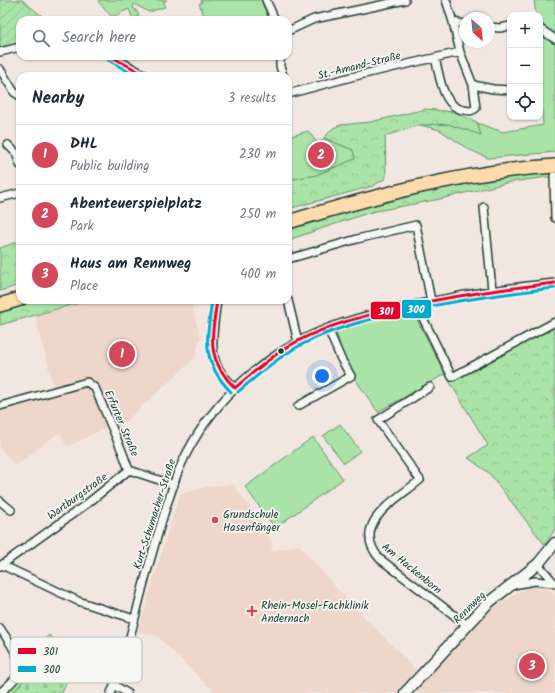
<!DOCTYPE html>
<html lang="en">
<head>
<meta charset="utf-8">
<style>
  body { margin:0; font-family:Kalam,sans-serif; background:#f6f6f7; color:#1f2937 }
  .controls { position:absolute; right:12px; top:12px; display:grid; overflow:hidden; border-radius:8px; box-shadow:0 1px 3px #0004 }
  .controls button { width:36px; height:36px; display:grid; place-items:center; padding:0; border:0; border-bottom:1px solid #e0e1e3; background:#fff; color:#1f2937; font:20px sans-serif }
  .compass { position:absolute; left:459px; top:12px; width:36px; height:36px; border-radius:50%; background:#fff; box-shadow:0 1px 3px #0004; rotate:153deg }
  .you { position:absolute; left:322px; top:376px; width:14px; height:14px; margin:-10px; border:3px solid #fff; border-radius:50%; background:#1a73e8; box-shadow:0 0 0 6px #1a73e833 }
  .badge { display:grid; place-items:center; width:26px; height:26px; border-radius:50%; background:#d1495b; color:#fff; font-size:13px; font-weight:700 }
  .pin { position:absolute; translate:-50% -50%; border:2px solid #fff; box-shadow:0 1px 4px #0006 }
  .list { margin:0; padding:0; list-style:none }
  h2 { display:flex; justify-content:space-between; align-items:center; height:52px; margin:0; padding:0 16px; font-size:17px }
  h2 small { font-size:13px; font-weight:400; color:#747a83 }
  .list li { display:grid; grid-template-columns:26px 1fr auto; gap:12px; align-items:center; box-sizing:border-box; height:60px; padding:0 16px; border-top:1px solid #e0e1e3 }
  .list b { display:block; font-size:15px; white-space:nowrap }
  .list p { margin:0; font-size:13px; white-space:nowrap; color:#747a83 }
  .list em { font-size:13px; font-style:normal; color:#747a83 }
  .icon { flex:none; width:22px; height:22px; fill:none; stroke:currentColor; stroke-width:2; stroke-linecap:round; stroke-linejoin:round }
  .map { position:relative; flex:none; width:555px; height:693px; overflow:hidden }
  .search { position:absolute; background:#fff; box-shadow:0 1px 3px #0004; left:16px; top:16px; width:276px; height:44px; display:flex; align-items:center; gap:10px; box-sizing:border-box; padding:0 14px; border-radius:12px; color:#747a83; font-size:15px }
  .panel { position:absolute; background:#fff; box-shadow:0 1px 3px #0004; left:16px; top:72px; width:276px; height:232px; border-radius:12px }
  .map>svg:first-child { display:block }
</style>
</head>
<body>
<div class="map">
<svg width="555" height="693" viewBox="0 0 555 693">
  <defs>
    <pattern id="forest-crowns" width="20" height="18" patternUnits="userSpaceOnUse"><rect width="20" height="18" fill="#aae3a7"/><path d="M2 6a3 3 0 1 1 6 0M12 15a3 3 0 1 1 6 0" fill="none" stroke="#92c490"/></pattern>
    <pattern id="cemetery-stones" width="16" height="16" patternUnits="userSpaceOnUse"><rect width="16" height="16" fill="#aae3a7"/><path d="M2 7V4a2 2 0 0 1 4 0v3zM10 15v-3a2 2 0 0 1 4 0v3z" fill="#92c490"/></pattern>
    <pattern id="garden-furrows" width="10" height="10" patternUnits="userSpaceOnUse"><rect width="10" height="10" fill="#aae3a7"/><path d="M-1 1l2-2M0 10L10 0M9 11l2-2" fill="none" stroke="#92c490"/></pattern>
  </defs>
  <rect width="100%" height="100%" fill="#f2e7e0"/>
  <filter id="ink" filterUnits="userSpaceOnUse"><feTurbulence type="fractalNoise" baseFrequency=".025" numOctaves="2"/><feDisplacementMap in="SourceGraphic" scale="8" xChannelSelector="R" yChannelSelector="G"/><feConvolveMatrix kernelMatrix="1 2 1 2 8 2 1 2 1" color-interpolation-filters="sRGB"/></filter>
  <g filter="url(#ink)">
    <path fill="#eed6ca" d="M90,300H191L200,337L195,358L111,435L107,427L67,447L60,432L15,466L0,448V410L55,393L35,316Z
      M233,484L267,531L273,545L270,551L299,545L339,591L416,670L396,693H215L157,636L138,632L165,541L180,494L213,485Z
      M534,585L546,587L555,595V693H410L471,628L493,608L520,591Z"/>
    <path fill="#aae3a7" stroke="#64906e" d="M100,0H167L164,1L165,7L149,12L134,4L133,8L136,10L139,16L133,19L129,9L112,17L98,1Z
      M201,0H261L269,20L260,19L257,20H206L199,4L202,2Z
      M534,0H555V152L488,158L468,149L440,130L420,125L448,124L480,134L477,123L503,132L543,125L540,66V15H536Z
      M308,131L318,144L324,138L353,150L355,159L316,176L288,180V137Z
      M412,310L445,374L378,412L353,376L355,374L344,358L336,332L381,317Z
      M340,424L360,451L344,463L323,436Z
      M313,437L343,479L275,528L245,487Z
      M49,635L56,643L13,693H3L18,677L20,661Z"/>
    <path fill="url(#forest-crowns)" stroke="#64906e" d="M426,109L454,112L477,122L481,135L448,124L420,125L385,136L386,178L373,186L288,209V180L316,175L355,159L353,150L324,138L333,128L340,125L370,122Z
      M555,169V176L511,182L440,199L371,212L288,240V225L426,188Z
      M20,241V285L0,291V248Z
      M38,300H89L0,325V311Z
      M551,326L555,334V529L545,545L489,473L468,458L488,445L449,381Z"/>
    <path fill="url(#cemetery-stones)" stroke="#64906e" d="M56,643L75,663L62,693H13Z"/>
    <path fill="url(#garden-furrows)" stroke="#64906e" d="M0,0H22L47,20H20V43L0,47Z"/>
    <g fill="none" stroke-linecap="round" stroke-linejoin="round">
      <defs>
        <path id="street" d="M266,0L275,20
          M453,22L465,24
          M489,27L500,28L510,26
          M540,29L555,39
          M288,31L314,19L405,0
          M0,52L20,47
          M110,56L147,76
          M280,56V66L283,76
          M435,58C440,76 442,107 464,110C469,111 472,112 476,108L473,85L460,52L453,22L446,0
          M0,69L14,92L20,96
          M473,85L493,89L510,90
          M288,94L351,77L460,52
          M8,145L16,153L20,165
          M554,176L555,218
          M0,198L20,193
          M484,207L492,290
          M288,259L357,239L416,225L431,301
          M217,300C215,317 210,343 215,360C218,371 227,380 235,388
          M288,300L298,342
          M416,304L452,377L555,322
          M430,387L378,420L420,480C396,500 349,524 380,559L467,625
          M0,406L87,382L95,388L122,451L129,470
          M298,406L351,376L341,359L328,329
          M129,470L174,485
          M0,501L11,510
          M538,564L555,584
          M2,565L78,601L134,619
          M0,566L88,503L129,470
          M513,585L535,581L554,583
          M0,628C8,641 26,661 16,677C12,683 5,688 0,693
          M114,685L127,693
          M111,693C124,664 131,633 139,602C147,569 157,537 167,504C171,494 174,482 178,472C201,416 245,371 298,342C329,325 366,315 401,308C452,296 503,288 555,283"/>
        <path id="secondary" d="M405,693L488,603L538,564L555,543"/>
        <path id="highway" d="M288,222C375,196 464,171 555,166
          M0,305L20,299"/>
      </defs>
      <use href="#street" stroke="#1f3d34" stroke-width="10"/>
      <use href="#secondary" stroke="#1f3d34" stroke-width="13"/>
      <use href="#highway" stroke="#1f3d34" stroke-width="16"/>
      <use href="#street" stroke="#f6f6f2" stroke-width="7"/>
      <use href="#secondary" stroke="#f6f6f2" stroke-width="10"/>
      <use href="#highway" stroke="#fddbac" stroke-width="13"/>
      <defs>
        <path id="bus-1" d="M110,56L147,76
          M217,300C212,338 205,358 235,388
          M235,388C255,371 275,353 298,341C328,325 361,317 393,309C446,297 501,289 555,283"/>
        <path id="bus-2" d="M108,60L136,76
          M212,300C207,340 200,360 231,392
          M238,392C258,375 278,357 301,345C335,327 374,318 411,310C459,300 507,293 555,288"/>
      </defs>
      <use href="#bus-1" stroke="#f6f6f2" stroke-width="6"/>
      <use href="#bus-2" stroke="#f6f6f2" stroke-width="6"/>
      <use href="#bus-1" stroke="#e4002b" stroke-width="3"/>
      <use href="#bus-2" stroke="#00a9ce" stroke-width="3"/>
    </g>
  </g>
  <circle fill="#1f3d34" stroke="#f6f6f2" stroke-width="1.5" cx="281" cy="351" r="3.5"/>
  <g fill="#d1495b" stroke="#f6f6f2" stroke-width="1.5">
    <circle cx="215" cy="520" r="4"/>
    <path d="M250 605h4v4h4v4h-4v4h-4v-4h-4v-4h4z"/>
  </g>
  <g text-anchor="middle" stroke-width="3.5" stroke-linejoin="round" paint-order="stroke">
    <g font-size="11" fill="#1f3d34" stroke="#f6f6f2">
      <text transform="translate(359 65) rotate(-14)" y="4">St.-Amand-Straße</text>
      <text transform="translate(122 423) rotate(67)" y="4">Erfurter Straße</text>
      <text transform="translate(77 496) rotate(-36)" y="4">Wartburgstraße</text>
      <text transform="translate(154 514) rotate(-72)" y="4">Kurt-Schumacher-Straße</text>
      <text transform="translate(412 568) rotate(39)" y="4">Am Hackenborn</text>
      <text transform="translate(469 607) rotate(-45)" y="4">Rennweg</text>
    </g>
    <g font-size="11" fill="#1f3d34" stroke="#f6f6f2" text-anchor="start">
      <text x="223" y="518">Grundschule<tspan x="223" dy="13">Hasenfänger</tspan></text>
      <text x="261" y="609">Rhein-Mosel-Fachklinik<tspan x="261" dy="13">Andernach</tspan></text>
    </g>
  </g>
  <rect x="10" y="637" width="132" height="46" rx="6" fill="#f6f6f2" stroke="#b6beb9" stroke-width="1"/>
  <rect x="18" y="648" width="18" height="6" fill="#e4002b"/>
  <rect x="18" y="666" width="18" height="6" fill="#00a9ce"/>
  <g font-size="11" fill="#1f3d34">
    <text x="43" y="655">301</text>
    <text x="43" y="673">300</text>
  </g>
  <g stroke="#f6f6f2" stroke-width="1.5">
    <rect x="401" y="299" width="31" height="20" rx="4" fill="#00a9ce"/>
    <rect x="370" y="301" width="31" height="19" rx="4" fill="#e4002b"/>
  </g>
  <g font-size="11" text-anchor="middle" font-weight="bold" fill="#fff">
    <text x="416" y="313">300</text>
    <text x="386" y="315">301</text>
  </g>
</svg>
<div class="controls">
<button>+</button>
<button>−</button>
<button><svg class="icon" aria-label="locate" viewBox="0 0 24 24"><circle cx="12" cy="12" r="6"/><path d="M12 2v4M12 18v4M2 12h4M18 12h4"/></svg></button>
</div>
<svg class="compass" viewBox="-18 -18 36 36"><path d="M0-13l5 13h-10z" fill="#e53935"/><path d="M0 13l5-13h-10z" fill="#747a83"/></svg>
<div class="you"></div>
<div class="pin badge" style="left:122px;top:354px">1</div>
<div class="pin badge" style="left:321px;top:155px">2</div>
<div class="pin badge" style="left:532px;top:666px">3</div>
<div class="search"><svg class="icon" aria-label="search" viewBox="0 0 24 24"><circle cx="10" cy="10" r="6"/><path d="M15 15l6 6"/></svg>Search here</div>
<section class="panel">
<h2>Nearby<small>3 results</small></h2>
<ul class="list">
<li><span class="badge">1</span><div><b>DHL</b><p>Public building</p></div><em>230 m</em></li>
<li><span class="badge">2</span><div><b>Abenteuerspielplatz</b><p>Park</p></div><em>250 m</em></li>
<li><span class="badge">3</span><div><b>Haus am Rennweg</b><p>Place</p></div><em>400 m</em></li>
</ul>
</section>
</div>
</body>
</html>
